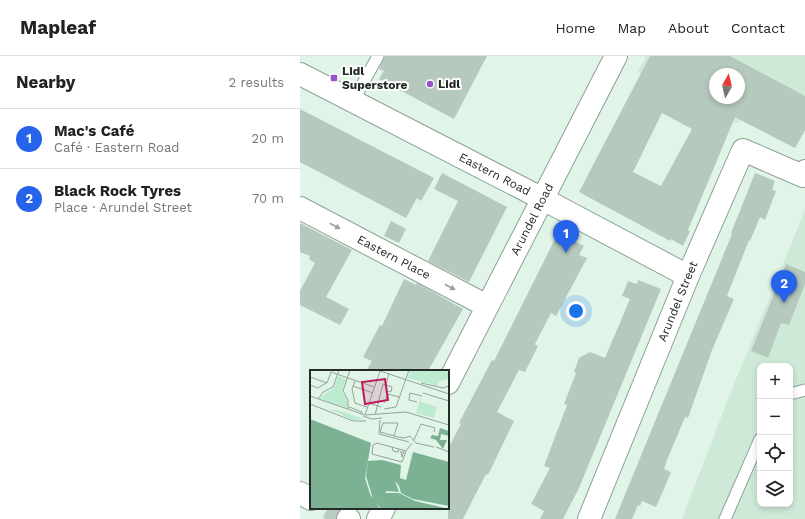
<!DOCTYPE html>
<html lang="en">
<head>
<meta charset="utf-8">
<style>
  body { margin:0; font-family:"Work Sans",sans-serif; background:#f6f6f6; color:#222 }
  .controls { position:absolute; right:12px; bottom:12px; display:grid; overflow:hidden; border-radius:8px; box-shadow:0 2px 6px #0003 }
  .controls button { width:36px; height:36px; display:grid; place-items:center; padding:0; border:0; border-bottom:1px solid #e0e0e0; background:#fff; color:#222; font:20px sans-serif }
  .compass { position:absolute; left:409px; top:12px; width:36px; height:36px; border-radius:50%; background:#fff; box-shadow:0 2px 6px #0003; rotate:8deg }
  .you { position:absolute; left:276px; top:255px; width:14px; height:14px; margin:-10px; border:3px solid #fff; border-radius:50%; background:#1a73e8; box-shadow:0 0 0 6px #1a73e833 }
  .badge { display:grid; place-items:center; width:26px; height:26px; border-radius:50%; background:#2563eb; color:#fff; font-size:13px; font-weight:700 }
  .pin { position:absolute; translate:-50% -33px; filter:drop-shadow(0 1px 2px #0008) }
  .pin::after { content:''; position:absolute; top:21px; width:14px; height:12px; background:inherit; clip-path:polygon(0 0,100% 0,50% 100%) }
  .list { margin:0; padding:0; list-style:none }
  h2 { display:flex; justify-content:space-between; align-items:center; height:52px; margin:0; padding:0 16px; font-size:17px }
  h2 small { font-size:13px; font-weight:400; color:#767676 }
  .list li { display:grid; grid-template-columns:26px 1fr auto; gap:12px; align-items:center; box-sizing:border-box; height:60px; padding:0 16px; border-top:1px solid #e0e0e0 }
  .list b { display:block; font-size:15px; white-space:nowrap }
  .list p { margin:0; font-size:13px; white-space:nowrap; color:#767676 }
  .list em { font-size:13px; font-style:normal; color:#767676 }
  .icon { flex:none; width:22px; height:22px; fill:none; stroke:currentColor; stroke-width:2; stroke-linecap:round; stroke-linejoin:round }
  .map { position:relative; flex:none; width:505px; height:463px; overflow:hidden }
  header { display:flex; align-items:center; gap:24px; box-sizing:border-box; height:56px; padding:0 20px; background:#fff; border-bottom:1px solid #e0e0e0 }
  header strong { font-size:19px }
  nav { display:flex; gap:22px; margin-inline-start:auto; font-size:14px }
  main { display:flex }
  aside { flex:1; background:#fff }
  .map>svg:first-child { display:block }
</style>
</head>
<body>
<header>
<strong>Mapleaf</strong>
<nav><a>Home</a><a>Map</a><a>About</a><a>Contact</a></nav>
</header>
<main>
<aside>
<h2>Nearby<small>2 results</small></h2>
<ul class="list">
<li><span class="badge">1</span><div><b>Mac's Café</b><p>Café · Eastern Road</p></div><em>20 m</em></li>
<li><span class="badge">2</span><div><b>Black Rock Tyres</b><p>Place · Arundel Street</p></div><em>70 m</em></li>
</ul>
</aside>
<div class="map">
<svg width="505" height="463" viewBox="0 0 505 463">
  <rect width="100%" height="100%" fill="#e0f4e8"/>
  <path fill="#cfe9d9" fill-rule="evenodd" d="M346,0H505V74L495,92L441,64L437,67L338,16ZM415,18H439V42H415Z
    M505,154V463H382L428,343ZM460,310H490V448H460Z"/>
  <path fill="#b5c9bd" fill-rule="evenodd" d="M85,0H187L154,63L79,23L84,15L79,13Z
    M350,0H430L505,40V74L495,92L435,61L388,174L390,175L383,190L371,183L370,185L279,136ZM415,18H439V42H415ZM362,57L392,73L361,130L333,116Z
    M0,53L134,122L121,145L117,142L106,162L0,106Z
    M142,117L207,151L169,226L128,205L158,145L134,133Z
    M455,117L475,125L472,134L476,135L465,164L460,161L450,185L449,184L427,240L434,243L412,294L388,362L385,361L367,404L364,413L371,416L364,433L356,451L342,445L340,450L338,449L332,463H315L432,178L431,177Z
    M91,165L106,173L99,187L84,180Z
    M0,167L52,194L26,241L49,253L40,269L0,249V235L15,207L9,203L10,200L0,196Z
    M258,177L284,190L279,199L287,202L256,260L251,257L235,288L238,290L225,316L219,314L197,356L214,365L188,419L186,418L163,463H148V393L161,368L159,367L192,304L194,305Z
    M486,208L505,216V228L489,269L481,267L468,302L451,295Z
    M104,223L116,229L117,227L163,253L128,315H66L72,305L63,301L80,269L82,270Z
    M338,224L361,233L279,432L263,463H240L244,455L231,448L250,412L244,410L267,349L264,348L276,317L274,316L279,302L290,296L305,302L330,243L322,240L328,225L337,228Z"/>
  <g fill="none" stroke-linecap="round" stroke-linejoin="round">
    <path stroke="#baccc1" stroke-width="22" stroke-dasharray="22 11" stroke-linecap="butt" d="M28,452L48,463"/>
    <defs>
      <path id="lane" d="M53,45L78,0
        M490,338L505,334
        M425,463L460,383"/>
      <g id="street">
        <path d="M243,143L388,220"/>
        <path id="s1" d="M0,152L187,250"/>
        <path d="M0,437L11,443"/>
        <path d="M48,463H49"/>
        <path id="s2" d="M289,463L388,220L443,94L503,120L505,115"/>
      </g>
      <g id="secondary">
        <path id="s3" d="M0,18L243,143"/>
        <path id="s4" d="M148,327L316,0"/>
        <path d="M78,463L84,452"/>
      </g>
    </defs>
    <use href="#lane" stroke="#8ea095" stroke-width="13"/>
    <use href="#street" stroke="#8ea095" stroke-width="24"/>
    <use href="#secondary" stroke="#8ea095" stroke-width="24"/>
    <use href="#lane" stroke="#fff" stroke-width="11"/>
    <use href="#street" stroke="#fff" stroke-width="22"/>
    <use href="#secondary" stroke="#fff" stroke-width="22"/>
  </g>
  <defs><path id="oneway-solid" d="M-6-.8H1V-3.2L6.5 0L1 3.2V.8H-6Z"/></defs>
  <g fill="#9ca09d">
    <use href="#oneway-solid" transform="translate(35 170) rotate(28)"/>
    <use href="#oneway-solid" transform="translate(150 231) rotate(28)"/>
  </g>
  <g fill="#9853c8" stroke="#fff" stroke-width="1.5">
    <rect x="30" y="18" width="8" height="8" rx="2"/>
    <circle cx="130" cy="28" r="4"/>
  </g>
  <g text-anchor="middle" stroke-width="4" stroke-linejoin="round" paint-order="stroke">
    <g font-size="12" font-weight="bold" fill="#242b26" stroke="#fff" text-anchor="start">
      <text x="42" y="19">Lidl<tspan x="42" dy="14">Superstore</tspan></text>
      <text x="138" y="32">Lidl</text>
    </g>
    <g font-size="12" fill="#242b26" stroke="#fff">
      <text dy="4" stroke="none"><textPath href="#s3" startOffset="219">Eastern Road</textPath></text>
      <text dy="4" stroke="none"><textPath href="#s4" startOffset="184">Arundel Road</textPath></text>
      <text dy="4" stroke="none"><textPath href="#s1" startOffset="106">Eastern Place</textPath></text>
      <text dy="4" stroke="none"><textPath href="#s2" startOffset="235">Arundel Street</textPath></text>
    </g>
  </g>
  <g transform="translate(10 314)">
    <rect width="139" height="139" fill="#e0f4e8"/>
    <path d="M100,0H139V8L129,12L127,16L98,8ZM28,6L36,9L32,21L37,30V38L9,28L24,18ZM111,27V32L127,37L124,48L106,43ZM21,40H27L54,49L43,50Z" fill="#bcebcf"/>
    <path d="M0,49L61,73L55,108L60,124L70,139H0ZM130,58L139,61V66L131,64L130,70H137L133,79L126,70L120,68L122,65L128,66ZM103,82L139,92V136L103,129L91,123L89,116L85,111L89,122L77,121L75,123H89L105,131L139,139H71L63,129L56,106L58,91L72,90L91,95L90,108L96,110Z" fill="#7cb293"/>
    <path fill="none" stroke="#95a49a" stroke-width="1" d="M0,7L17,13L21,2L64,17M45,11L42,19L45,33L57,37M111,13L133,18L139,16M0,15L8,18L16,13M76,15L82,17L81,22L77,21M43,16L63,23M113,23L139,31M0,26L55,45L96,42L139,55M8,29L13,22L23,17L29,0M107,32L99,30L100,23L112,26M59,33L71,37M74,33L78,24L89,27M0,34L43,51H56M39,37L52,42V44M38,39V30L33,21L40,0M74,39L86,37L99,0M55,45L70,1L139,24M65,45L73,14L76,15L79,3M53,46L62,49L72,48M70,50L69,64L99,72M84,66L88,53H73L70,62L88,67L94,68L100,66L106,73M104,70L111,54L125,58L124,62M106,73L124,77M82,77L83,81L88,82L89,79M126,77L139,82M96,81L67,73L63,75L62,84L92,92L96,81L102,73M90,82H94L92,87L91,82"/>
    <path fill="#c2185b" fill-opacity="0.15" stroke="#c2185b" stroke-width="2" d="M75,9L78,30L55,34L52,12Z"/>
    <rect width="139" height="139" fill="none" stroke="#242b26" stroke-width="2"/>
  </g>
</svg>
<div class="controls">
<button>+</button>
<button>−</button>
<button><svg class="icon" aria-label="locate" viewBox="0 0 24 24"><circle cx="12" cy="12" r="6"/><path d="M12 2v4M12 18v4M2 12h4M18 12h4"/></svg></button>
<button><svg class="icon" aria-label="layers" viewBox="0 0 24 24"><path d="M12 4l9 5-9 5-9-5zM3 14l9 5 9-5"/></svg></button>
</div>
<svg class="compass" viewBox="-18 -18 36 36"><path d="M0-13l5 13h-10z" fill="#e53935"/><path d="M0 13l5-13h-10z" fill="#767676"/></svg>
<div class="you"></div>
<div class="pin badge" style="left:266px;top:197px">1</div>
<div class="pin badge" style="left:484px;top:247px">2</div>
</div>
</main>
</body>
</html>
